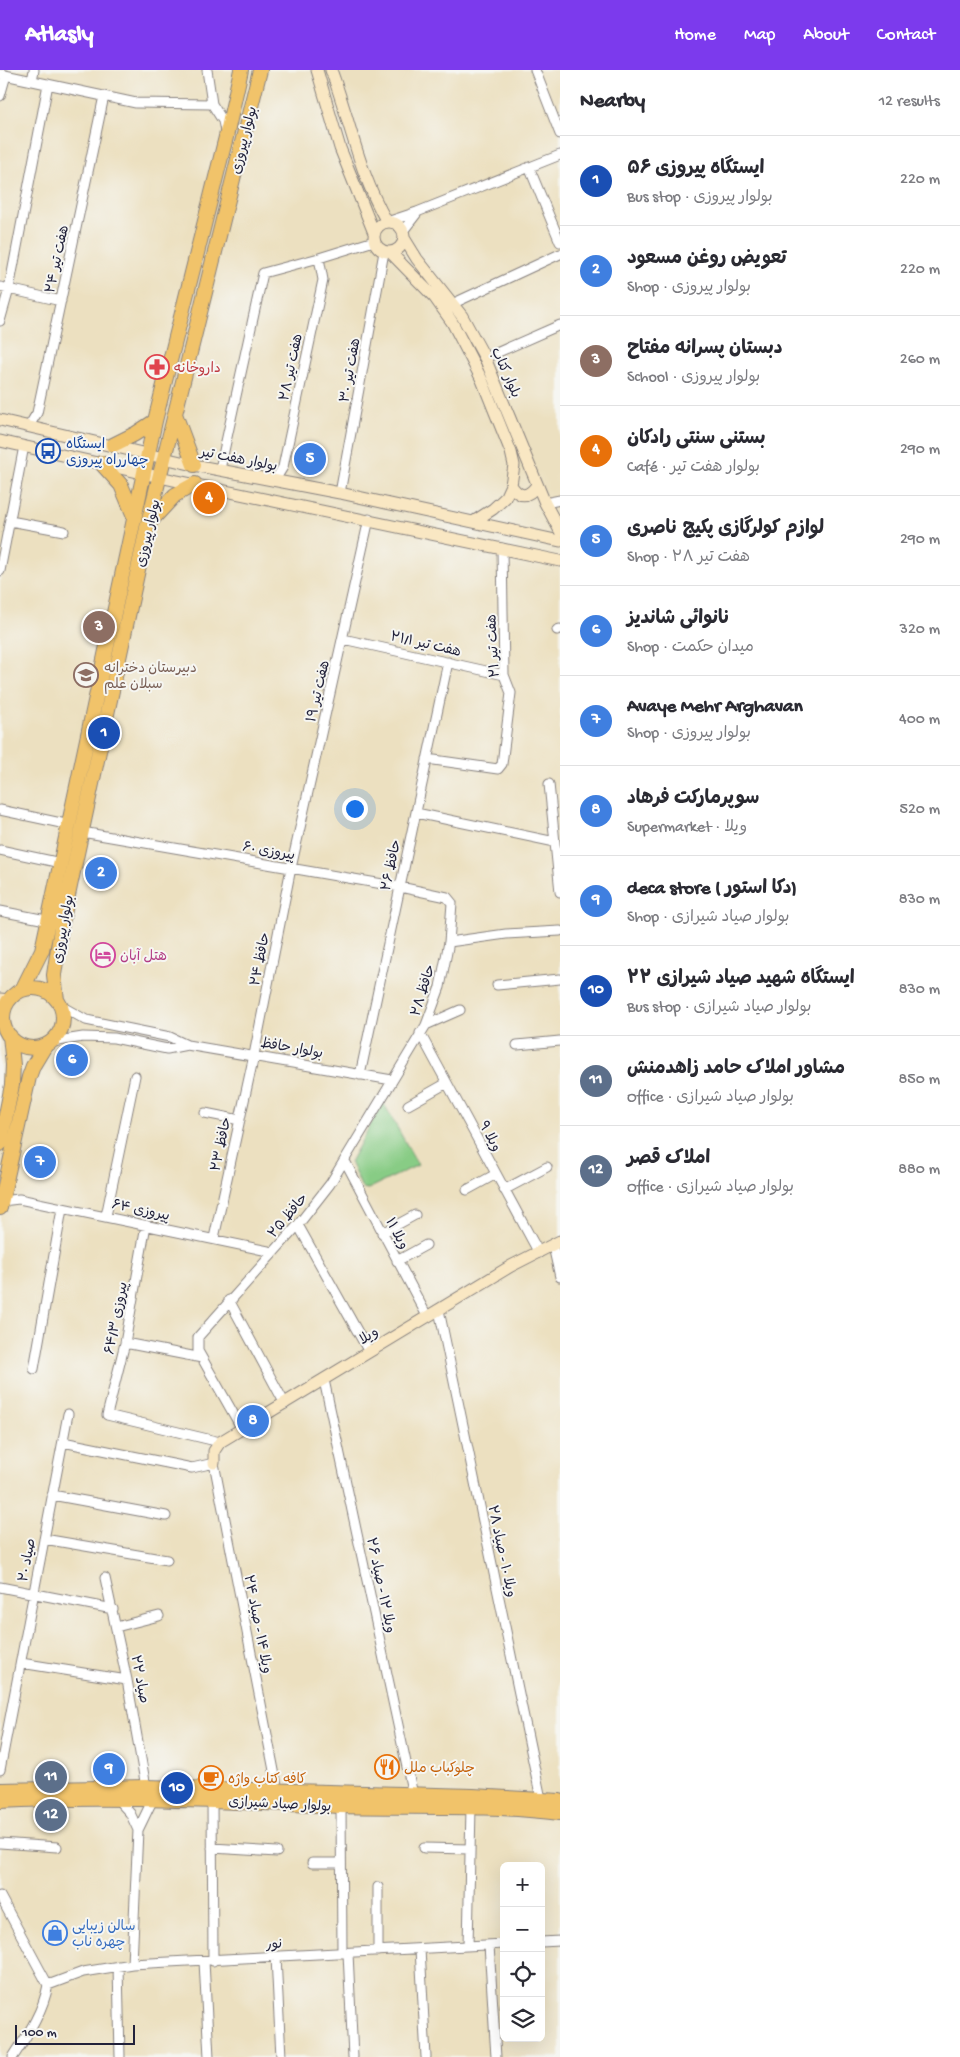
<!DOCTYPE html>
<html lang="en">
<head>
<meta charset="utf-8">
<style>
  body { margin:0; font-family:"Gochi Hand","Playpen Sans Arabic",sans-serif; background:#f7f7f7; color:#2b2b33 }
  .controls { position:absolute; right:15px; bottom:15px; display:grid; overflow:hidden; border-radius:8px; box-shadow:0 5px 20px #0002 }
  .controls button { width:45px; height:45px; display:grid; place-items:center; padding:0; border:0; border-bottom:1px solid #e1e1e2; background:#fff; color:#2b2b33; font:25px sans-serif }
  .scale { position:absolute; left:15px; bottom:12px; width:120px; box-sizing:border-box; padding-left:5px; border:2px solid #22223b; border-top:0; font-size:14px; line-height:18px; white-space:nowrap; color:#22223b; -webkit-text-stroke:4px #f6f6f2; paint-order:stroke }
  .you { position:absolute; left:354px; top:738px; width:18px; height:18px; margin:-12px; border:4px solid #fff; border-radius:50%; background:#1a73e8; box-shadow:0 0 0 8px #1a73e833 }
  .badge { display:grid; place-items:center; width:32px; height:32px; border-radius:50%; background:#7c3aed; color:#fff; font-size:16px; font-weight:700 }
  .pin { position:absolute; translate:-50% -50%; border:2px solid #fff; box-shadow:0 1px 5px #0006 }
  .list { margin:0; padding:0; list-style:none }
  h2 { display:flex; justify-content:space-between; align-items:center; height:65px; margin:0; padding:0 20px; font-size:21px }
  h2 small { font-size:16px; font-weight:400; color:#7c7c81 }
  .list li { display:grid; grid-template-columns:32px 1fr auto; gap:15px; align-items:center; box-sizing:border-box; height:90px; padding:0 20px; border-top:1px solid #e1e1e2 }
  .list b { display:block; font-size:19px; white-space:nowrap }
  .list p { margin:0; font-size:16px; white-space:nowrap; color:#7c7c81 }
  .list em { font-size:16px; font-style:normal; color:#7c7c81 }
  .icon { flex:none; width:28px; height:28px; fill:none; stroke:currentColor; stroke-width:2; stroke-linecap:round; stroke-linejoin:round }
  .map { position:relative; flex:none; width:560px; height:1987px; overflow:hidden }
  header { display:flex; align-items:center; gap:30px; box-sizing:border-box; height:70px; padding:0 25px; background:#7c3aed; color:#fff }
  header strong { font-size:24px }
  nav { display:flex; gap:28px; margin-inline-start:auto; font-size:18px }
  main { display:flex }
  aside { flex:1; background:#fff }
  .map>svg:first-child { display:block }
</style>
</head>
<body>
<header>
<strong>Atlasly</strong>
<nav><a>Home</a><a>Map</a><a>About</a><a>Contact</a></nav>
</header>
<main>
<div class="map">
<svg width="560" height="1987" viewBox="0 0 560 1987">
  <rect width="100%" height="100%" fill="#f6f6f2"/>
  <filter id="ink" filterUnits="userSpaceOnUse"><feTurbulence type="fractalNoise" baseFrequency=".02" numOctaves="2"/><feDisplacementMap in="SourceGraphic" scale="10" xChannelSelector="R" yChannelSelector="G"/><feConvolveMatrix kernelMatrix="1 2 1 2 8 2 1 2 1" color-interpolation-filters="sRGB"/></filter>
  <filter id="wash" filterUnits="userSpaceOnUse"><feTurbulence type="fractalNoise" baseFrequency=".0096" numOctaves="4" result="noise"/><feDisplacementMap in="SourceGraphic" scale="20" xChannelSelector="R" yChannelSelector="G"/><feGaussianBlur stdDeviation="1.12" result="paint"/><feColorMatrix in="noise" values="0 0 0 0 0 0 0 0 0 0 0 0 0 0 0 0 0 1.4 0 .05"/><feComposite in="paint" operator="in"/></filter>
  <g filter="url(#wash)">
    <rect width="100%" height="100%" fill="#ece0c0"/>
    <path fill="#88cc85" stroke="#557760" d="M383,1032L418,1095L368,1119L362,1118L350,1092Z"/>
  </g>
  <g filter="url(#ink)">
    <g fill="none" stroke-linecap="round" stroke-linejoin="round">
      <defs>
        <path id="street" d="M207,0L212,34L223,51L225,61
          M535,0L560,64
          M0,4L136,33L212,34
          M32,11L34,0
          M0,26L6,5
          M529,97L560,172
          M387,152L417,142L560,85
          M403,161L417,143
          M0,217L61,231
          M452,234L560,184
          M0,251L9,219L48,14
          M485,288L560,255
          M29,356L37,343L104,26
          M220,399L263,203L319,188L374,171
          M275,410L283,397L323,210L319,188
          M340,423L384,182
          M545,433L560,430
          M10,451L64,461
          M0,501L24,376
          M557,560L560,559
          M343,569L504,605
          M427,689L498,699L502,694L511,623L504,605L502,478
          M549,714L560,822
          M0,740L61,753L68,758
          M416,743L555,772
          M82,762L400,817L447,827L452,833L449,872L440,917L426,955L330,1114L298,1155L198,1267V1281L242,1359
          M0,780L61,793
          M0,841L41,849L48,853
          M449,872L506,864L560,861
          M497,915L560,909
          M61,936L86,950L170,967L187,975L392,1010
          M426,955L460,940
          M420,963L539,1183
          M52,972L83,967L114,968L167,979L187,975
          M517,975L560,971
          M360,1005L448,592
          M408,1035L447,1013
          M205,1043L240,1050
          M345,1091L427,1246
          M467,1120L496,1104
          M504,1120L547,1097
          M2,1131L19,1129L273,1182
          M106,1146L135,1006
          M146,1155L125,1273L107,1345L220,1372
          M298,1155L369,1282
          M382,1163L415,1145
          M214,1168L254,985L291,798L369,449
          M553,1176L560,1207
          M397,1191L426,1175
          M229,1230L285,1334
          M439,1240L541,1729
          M125,1273L202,1288
          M34,1299L62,1139
          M324,1310L413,1725
          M63,1372L192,1398L214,1393L278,1721
          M52,1425L166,1446
          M44,1469L167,1490
          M105,1508L127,1610L146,1717
          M0,1517L113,1539
          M116,1557L159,1546
          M21,1593L127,1610
          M0,1700L68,1344
          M117,1729L130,1743L138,1760
          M212,1730L213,1891
          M341,1736L342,1883
          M0,1773L57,1777
          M212,1778L277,1782
          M424,1778L470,1779
          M312,1793H341
          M378,1817V1881
          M0,1826L48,1915C43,1942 28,1964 13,1987
          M541,1872L560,1871
          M489,1875L496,1987
          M468,1876L471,1737
          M420,1879L426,1987
          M348,1883L353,1987
          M276,1887L281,1987
          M204,1891L209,1987
          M132,1894L138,1760L153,1729
          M118,1896L120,1987
          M48,1915L83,1902L132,1894L504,1874"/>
        <path id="secondary" d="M317,0L340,78L374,163
          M331,0C351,53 358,101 387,152
          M374 167a15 15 0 1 1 30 0a15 15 0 1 1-30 0Z
          M404,168L417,189L462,246L485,288L545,433L560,461
          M390,182L435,228L452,252L482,310L511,382L514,395L511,415L505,428L493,439L473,452
          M0,350L194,395L340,423L560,471
          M0,371L173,410L560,491
          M511,415C519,428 528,428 537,415
          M0,929L10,930
          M0,951L4,952
          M214,1393V1381L220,1372L511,1196L560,1171"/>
        <path id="primary" d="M175,344L194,395
          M113,375L135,364L155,351
          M101,393L121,415L134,446
          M149,453L175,425L195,414
          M3 948a30 30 0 1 1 60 0a30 30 0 1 1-60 0Z
          M22,920L42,880L155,351L226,67L241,0
          M57,930L54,905L61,858L148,453L260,0
          M0,1074L12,1015L13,995L10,966
          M0,1138L29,1007L33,996L45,976
          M0,1720L146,1717L473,1726L560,1731
          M0,1731C114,1725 227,1732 341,1736C414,1738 487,1734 560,1743"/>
      </defs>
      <use href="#street" stroke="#87817e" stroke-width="11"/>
      <use href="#secondary" stroke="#87817e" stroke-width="13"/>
      <use href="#primary" stroke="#87817e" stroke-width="16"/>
      <use href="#street" stroke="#fff" stroke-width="9"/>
      <use href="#secondary" stroke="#f9e7c3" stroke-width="11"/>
      <use href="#primary" stroke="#f1c36a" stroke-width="14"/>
    </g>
  </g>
  <defs>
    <symbol id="pharmacy-ring" viewBox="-11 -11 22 22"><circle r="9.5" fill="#f6f6f2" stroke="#e0444e" stroke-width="1.5"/><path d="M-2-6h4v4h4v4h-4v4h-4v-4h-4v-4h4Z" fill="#e0444e"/></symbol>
    <symbol id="bus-ring" viewBox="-11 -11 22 22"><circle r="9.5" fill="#f6f6f2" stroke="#1a4fb4" stroke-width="1.5"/><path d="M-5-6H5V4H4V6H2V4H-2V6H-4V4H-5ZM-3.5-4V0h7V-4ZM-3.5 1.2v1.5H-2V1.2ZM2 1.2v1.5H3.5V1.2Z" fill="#1a4fb4"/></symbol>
    <symbol id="school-ring" viewBox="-11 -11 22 22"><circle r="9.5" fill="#f6f6f2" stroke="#8d6e63" stroke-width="1.5"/><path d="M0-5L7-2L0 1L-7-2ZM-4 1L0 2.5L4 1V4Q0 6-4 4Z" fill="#8d6e63"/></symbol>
    <symbol id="hotel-ring" viewBox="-11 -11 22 22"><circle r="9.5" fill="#f6f6f2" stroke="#d1479c" stroke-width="1.5"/><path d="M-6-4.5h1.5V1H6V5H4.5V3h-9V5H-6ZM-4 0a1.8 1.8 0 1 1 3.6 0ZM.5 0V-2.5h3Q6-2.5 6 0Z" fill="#d1479c"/></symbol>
    <symbol id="restaurant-ring" viewBox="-11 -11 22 22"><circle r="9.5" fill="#f6f6f2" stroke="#e8710a" stroke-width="1.5"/><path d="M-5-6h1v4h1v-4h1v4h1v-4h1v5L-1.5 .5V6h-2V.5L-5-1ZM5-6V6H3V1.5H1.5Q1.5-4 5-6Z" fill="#e8710a"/></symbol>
    <symbol id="cafe-ring" viewBox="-11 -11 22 22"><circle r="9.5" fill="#f6f6f2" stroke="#e8710a" stroke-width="1.5"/><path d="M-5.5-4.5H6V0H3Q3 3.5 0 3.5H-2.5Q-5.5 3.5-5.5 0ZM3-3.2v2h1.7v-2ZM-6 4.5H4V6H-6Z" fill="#e8710a"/></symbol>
    <symbol id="shop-ring" viewBox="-11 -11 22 22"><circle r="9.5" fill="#f6f6f2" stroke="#3f7fe0" stroke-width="1.5"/><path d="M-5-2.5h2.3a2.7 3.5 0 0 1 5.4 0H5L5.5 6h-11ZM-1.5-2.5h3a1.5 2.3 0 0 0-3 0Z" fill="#3f7fe0"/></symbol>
  </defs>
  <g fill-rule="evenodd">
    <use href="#pharmacy-ring" x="143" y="283" width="28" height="28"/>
    <use href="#bus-ring" x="34" y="367" width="28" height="28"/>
    <use href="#school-ring" x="72" y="591" width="28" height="28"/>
    <use href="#hotel-ring" x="89" y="871" width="28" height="28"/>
    <use href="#restaurant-ring" x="373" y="1683" width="28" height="28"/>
    <use href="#cafe-ring" x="197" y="1694" width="28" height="28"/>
    <use href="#shop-ring" x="41" y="1849" width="28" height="28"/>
  </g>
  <g text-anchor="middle" stroke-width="4" stroke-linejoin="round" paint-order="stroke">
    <g font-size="14" fill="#22223b" stroke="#f6f6f2">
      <text transform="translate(243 70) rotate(-76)" y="5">بولوار پیروزی</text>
      <text transform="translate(56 189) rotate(-78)" y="5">هفت تیر ۲۴</text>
      <text transform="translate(290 297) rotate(-78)" y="5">هفت تیر ۲۸</text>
      <text transform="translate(349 300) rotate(-80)" y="5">هفت تیر ۳۰</text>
      <text transform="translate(507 302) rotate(66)" y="5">بلوار کتاب</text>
      <text transform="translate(239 388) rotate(11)" y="5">بولوار هفت تیر</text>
      <text transform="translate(147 463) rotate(-77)" y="5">بولوار پیروزی</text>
      <text transform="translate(426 573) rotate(13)" y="5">هفت تیر ۲۱/۱</text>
      <text transform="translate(492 576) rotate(-93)" y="5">هفت تیر ۲۱</text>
      <text transform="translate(317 621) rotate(-77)" y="5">هفت تیر ۱۹</text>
      <text transform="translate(269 780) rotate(10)" y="5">پیروزی ۶۰</text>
      <text transform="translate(390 795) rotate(-78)" y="5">حافظ ۲۶</text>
      <text transform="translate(62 859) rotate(-80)" y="5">بولوار پیروزی</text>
      <text transform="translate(259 889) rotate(-79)" y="5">حافظ ۲۴</text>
      <text transform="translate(422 920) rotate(-73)" y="5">حافظ ۲۸</text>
      <text transform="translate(292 977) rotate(10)" y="5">بولوار حافظ</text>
      <text transform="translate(491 1066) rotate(62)" y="5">ویلا ۹</text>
      <text transform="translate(220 1074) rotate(-78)" y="5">حافظ ۲۳</text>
      <text transform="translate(141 1139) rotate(12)" y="5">پیروزی ۶۴</text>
      <text transform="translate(287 1145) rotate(-50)" y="5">حافظ ۲۵</text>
      <text transform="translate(398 1163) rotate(62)" y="5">ویلا ۱۱</text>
      <text transform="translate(115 1248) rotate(-79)" y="5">پیروزی ۶۴/۳</text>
      <text transform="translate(368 1265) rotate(-32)" y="5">ویلا</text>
      <text transform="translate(503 1481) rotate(78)" y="5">ویلا ۱۰ - صیاد ۲۸</text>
      <text transform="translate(26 1490) rotate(-79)" y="5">صیاد ۲۰</text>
      <text transform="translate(382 1515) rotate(78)" y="5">ویلا ۱۲ - صیاد ۲۶</text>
      <text transform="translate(259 1554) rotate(79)" y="5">ویلا ۱۴ - صیاد ۲۴</text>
      <text transform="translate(141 1609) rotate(79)" y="5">صیاد ۲۲</text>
      <text transform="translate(280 1733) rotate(3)" y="5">بولوار صیاد شیرازی</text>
      <text transform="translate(274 1873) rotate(-3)" y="5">نور</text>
    </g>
    <g font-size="14" fill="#be3a42" stroke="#f6f6f2" text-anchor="start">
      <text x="174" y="302">داروخانه</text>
    </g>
    <g font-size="14" fill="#164399" stroke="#f6f6f2" text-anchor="start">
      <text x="66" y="378">ایستگاه<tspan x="66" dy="16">چهارراه پیروزی</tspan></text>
    </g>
    <g font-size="14" fill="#785e54" stroke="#f6f6f2" text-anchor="start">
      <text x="104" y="602">دبیرستان دخترانه<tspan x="104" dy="16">سبلان علم</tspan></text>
    </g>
    <g font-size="14" fill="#b23c85" stroke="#f6f6f2" text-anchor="start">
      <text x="120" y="890">هتل آبان</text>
    </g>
    <g font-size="14" fill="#c56008" stroke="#f6f6f2" text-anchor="start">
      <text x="404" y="1702">چلوکباب ملل</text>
      <text x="228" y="1713">کافه کتاب واژه</text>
    </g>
    <g font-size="14" fill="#366cbe" stroke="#f6f6f2" text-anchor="start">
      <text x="72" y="1860">سالن زیبایی<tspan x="72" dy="16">چهره ناب</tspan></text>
    </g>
  </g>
</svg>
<div class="controls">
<button>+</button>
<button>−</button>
<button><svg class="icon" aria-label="locate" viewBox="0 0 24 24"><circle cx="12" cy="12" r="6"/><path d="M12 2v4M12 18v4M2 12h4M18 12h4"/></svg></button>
<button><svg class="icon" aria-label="layers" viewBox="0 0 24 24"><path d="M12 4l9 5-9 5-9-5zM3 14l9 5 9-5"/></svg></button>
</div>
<div class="scale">100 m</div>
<div class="you"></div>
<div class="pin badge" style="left:104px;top:663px;background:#1a4fb4">1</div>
<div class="pin badge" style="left:101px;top:803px;background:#3f7fe0">2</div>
<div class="pin badge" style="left:99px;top:557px;background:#8d6e63">3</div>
<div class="pin badge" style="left:209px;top:428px;background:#e8710a">4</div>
<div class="pin badge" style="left:310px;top:389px;background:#3f7fe0">5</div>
<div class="pin badge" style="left:72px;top:990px;background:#3f7fe0">6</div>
<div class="pin badge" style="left:40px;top:1092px;background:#3f7fe0">7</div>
<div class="pin badge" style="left:253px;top:1351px;background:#3f7fe0">8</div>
<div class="pin badge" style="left:109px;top:1699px;background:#3f7fe0">9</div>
<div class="pin badge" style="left:177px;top:1718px;background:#1a4fb4">10</div>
<div class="pin badge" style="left:51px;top:1707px;background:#5c6f8a">11</div>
<div class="pin badge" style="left:51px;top:1745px;background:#5c6f8a">12</div>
</div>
<aside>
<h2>Nearby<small>12 results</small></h2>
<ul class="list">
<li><span class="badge" style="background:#1a4fb4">1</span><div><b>ایستگاه پیروزی ۵۶</b><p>Bus stop · بولوار پیروزی</p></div><em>220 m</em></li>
<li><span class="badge" style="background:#3f7fe0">2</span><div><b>تعویض روغن مسعود</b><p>Shop · بولوار پیروزی</p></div><em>220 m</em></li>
<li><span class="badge" style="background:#8d6e63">3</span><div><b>دبستان پسرانه مفتاح</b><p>School · بولوار پیروزی</p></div><em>260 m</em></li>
<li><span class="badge" style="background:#e8710a">4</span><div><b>بستنی سنتی رادکان</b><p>Café · بولوار هفت تیر</p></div><em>290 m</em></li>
<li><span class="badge" style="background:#3f7fe0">5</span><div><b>لوازم کولرگازی پکیج ناصری</b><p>Shop · هفت تیر ۲۸</p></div><em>290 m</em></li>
<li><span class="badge" style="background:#3f7fe0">6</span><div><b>نانوائی شاندیز</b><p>Shop · میدان حکمت</p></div><em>320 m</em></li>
<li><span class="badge" style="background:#3f7fe0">7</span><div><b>Avaye Mehr Arghavan</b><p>Shop · بولوار پیروزی</p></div><em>400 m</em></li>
<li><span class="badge" style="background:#3f7fe0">8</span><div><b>سوپرمارکت فرهاد</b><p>Supermarket · ویلا</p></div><em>520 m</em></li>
<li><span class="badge" style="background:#3f7fe0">9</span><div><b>deca store ( دکا استور)</b><p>Shop · بولوار صیاد شیرازی</p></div><em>830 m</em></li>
<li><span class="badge" style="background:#1a4fb4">10</span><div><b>ایستگاه شهید صیاد شیرازی ۲۲</b><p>Bus stop · بولوار صیاد شیرازی</p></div><em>830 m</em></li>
<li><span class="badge" style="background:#5c6f8a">11</span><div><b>مشاور املاک حامد زاهدمنش</b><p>Office · بولوار صیاد شیرازی</p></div><em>850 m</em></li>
<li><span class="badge" style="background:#5c6f8a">12</span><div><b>املاک قصر</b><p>Office · بولوار صیاد شیرازی</p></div><em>880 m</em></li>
</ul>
</aside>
</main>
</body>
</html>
